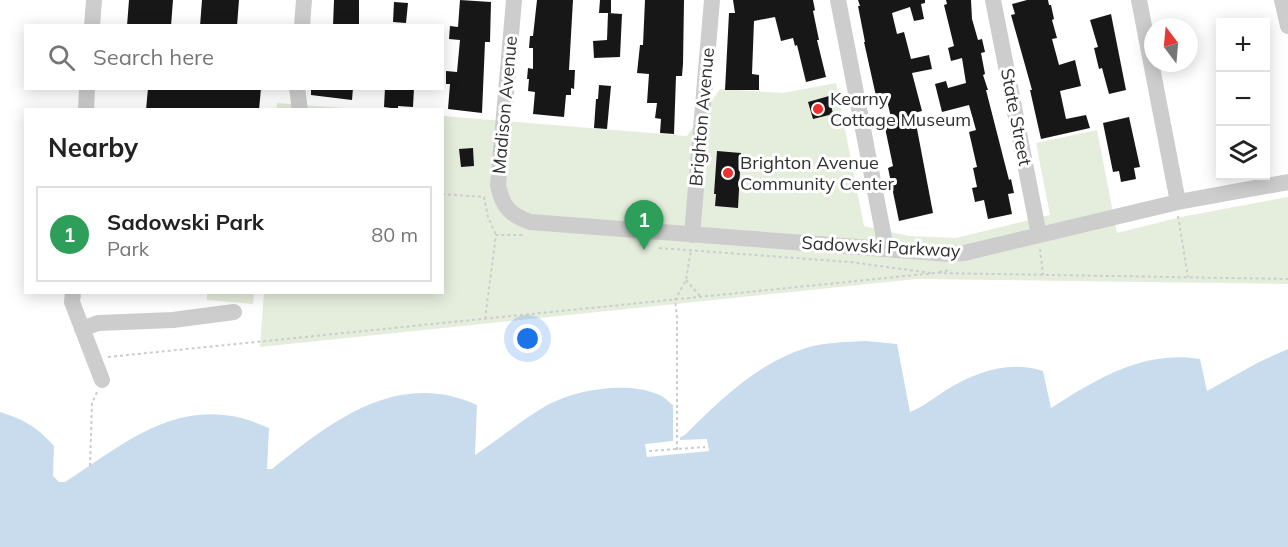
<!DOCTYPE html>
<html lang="en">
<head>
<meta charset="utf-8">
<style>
  body { margin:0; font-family:Mulish,sans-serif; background:#f2f2f2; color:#222 }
  .controls { position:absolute; right:18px; top:18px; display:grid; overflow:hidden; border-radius:0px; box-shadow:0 3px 15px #0003 }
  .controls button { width:54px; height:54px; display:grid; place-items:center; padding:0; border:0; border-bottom:2px solid #e0e0e0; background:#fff; color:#222; font:30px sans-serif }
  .compass { position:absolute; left:1144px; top:18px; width:54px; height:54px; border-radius:50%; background:#fff; box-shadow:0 3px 15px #0003; rotate:344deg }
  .you { position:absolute; left:528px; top:339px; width:21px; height:21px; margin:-15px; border:4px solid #fff; border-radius:50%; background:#1a73e8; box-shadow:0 0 0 9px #1a73e833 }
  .badge { display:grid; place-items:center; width:39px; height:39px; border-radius:50%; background:#ec302d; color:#fff; font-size:20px; font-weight:700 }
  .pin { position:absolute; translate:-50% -50px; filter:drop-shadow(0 2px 3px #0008) }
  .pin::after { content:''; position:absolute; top:32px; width:21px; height:18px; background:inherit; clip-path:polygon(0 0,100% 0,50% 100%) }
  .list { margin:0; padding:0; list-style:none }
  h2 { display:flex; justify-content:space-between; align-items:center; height:78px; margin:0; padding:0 24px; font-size:26px }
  h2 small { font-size:20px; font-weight:400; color:#767676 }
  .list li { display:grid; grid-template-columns:39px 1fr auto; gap:18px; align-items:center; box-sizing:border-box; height:96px; margin:0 12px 12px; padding:0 12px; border:2px solid #e0e0e0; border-radius:0px }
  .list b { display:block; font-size:22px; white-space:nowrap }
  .list p { margin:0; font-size:20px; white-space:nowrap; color:#767676 }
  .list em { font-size:20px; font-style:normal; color:#767676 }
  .icon { flex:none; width:33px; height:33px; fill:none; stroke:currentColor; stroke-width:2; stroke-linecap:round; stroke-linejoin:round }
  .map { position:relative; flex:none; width:1288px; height:547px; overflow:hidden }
  .search { position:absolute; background:#fff; box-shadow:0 3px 15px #0003; left:24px; top:24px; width:420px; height:66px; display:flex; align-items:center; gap:15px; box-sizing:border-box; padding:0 21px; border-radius:0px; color:#767676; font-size:22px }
  .panel { position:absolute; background:#fff; box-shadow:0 3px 15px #0003; left:24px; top:108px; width:420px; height:186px; border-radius:0px }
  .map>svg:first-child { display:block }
</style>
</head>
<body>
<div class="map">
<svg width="1288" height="547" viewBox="0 0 1288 547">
  <rect width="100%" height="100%" fill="#fff"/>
  <path fill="#e5eddd" d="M836,83L864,226L909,236L956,238L1050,215L1036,143L1097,130L1117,233L1181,217L1288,197V284L916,279L260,347L264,293L442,292L443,116L687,136L720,89L783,93Z
    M277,103L357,109L276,110Z
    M207,293H254L253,304L207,300Z"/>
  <path fill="#c9dcee" d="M866,341L897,344L910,412C924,406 934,398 946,390C976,372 1009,360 1043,371L1051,408C1097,379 1143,350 1200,359L1207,391L1259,362L1288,349V547H0V412C25,420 37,427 54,446L53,476L59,482H65C114,451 162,408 224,415C240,416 254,422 269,428L267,469H272C332,421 397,369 477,405L475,455C498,440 520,421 544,407C573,390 625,381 657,394C664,396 670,403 676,408L679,438L685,435C720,400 758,363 806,348C825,342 846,342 866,341Z"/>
  <path fill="#fff" d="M673,402L679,407L680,440L707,439L709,451L647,457L645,444L673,441Z"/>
  <path fill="#171717" d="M129,0H173L171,26H127Z
    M202,0H239L237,26H200Z
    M334,0H359V26H333Z
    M460,0L491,2L490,42H485L482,113L448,109L450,84H446V71L457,72L460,40L449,39L450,26L458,27Z
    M537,0H573L569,70H575L574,89L571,88V95H566L564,117L533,114L535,92L528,91L529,79H527L528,68L533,69V48H529L530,36H533Z
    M600,0H611V13H599Z
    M645,0H684L683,64L682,76H676L674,134L660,133L661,119L655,118L657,103H647L649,74L637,73L640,45H643Z
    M733,0H813L815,10L813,11L819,40H817L826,77L806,82L797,45L795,46L793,38L781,41L775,17L754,21L752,74L759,75V90H725L729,13H735Z
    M858,0H925V3L921,4L924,19L914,21L910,7L892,13L897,34L904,32L911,59L929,55L932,69L912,73L922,111L914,113L933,213L899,221L888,168L893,166L884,123L892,121L885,93L876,96L864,42H865L858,6H860Z
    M946,0H971L972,19L978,40L982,39L985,52L981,53L985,74L983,75L988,90H986L1009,180L1011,179L1014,193L1008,194L1012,214L988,219L984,200L975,202L972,188L977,187L973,168L977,167L969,132L976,130L969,105L942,112L935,84L946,81L948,88L966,83L962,58L951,61L948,48L954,46L944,5L947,4Z
    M1027,0H1048L1049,5H1051L1054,19L1052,20L1057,38L1052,39L1059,65L1075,60L1081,86L1060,91L1066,119L1086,115L1090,128L1041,139L1030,90H1032L1011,15L1015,14L1012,4Z
    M394,2L408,3L406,23L393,22Z
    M608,13L622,14L620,57L594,58L593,41L607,40Z
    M1111,14L1126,90L1109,94L1102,68L1099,69L1094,48L1098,47L1090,20Z
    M599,85L611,86L607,129L594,128L596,99H598Z
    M148,88H261L259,110H146Z
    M311,88H353L352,100L311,95Z
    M385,88H414L413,107L398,106V109L384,107Z
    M829,96L833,114L813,119L808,102Z
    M1129,117L1140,167L1134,168L1136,179L1121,182L1119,171L1113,172L1103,123Z
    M473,148L474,166L461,167L459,149Z
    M717,151L741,153L738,208L715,206L716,194H714Z"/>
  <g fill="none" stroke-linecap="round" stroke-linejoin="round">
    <path stroke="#cdcdcd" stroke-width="2" stroke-dasharray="3 3" stroke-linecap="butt" d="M442,194L484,197L488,217L496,235
      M1178,216L1188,277
      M659,248L850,262L931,273
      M1040,249L1043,275
      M939,272L951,270
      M686,280L700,296
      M485,319L496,235H523
      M108,357L935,273L1288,279
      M677,450V317L675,300L686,280L691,250
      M649,451L705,447
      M90,466L92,403L97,392"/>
    <path stroke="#cdcdcd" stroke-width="16" d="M514,0L498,185C502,206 510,215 530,222L950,254L964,253L1178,202L1288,182
      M838,0L886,248
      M993,0L1039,235
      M1139,0L1178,202
      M1282,0L1288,26
      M92,26L94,0
      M302,26L304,0
      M297,88L300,110
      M86,110L87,88
      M692,235L712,0
      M73,292L72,302L102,380
      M82,329L98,323L173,320L234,312"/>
  </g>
  <g fill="#ec302d" stroke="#fff" stroke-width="2">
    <circle cx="818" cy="109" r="6"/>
    <circle cx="728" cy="173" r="6"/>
  </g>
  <g text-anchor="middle" stroke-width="6" stroke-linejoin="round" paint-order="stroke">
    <g font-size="18" fill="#303030" stroke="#fff" text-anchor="start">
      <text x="830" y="105">Kearny<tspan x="830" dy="21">Cottage Museum</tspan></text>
      <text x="740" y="169">Brighton Avenue<tspan x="740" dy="21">Community Center</tspan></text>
    </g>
    <g font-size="18" fill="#303030" stroke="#fff">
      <text transform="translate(505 105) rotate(-85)" y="6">Madison Avenue</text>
      <text transform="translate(702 117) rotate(-85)" y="6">Brighton Avenue</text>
      <text transform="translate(1016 117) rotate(79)" y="6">State Street</text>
      <text transform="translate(881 247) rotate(3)" y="6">Sadowski Parkway</text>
    </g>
  </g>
</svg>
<div class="controls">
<button>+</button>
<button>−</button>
<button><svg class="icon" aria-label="layers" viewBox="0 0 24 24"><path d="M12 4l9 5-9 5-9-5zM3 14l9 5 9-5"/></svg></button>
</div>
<svg class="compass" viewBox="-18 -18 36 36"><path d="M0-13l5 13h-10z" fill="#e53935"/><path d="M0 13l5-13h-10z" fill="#767676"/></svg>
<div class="you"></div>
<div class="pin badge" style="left:644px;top:250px;background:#2e9e5b">1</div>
<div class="search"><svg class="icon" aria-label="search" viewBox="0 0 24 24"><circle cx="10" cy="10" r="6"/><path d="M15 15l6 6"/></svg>Search here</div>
<section class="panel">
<h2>Nearby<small></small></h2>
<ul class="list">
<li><span class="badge" style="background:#2e9e5b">1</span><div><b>Sadowski Park</b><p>Park</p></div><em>80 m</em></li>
</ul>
</section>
</div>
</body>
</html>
